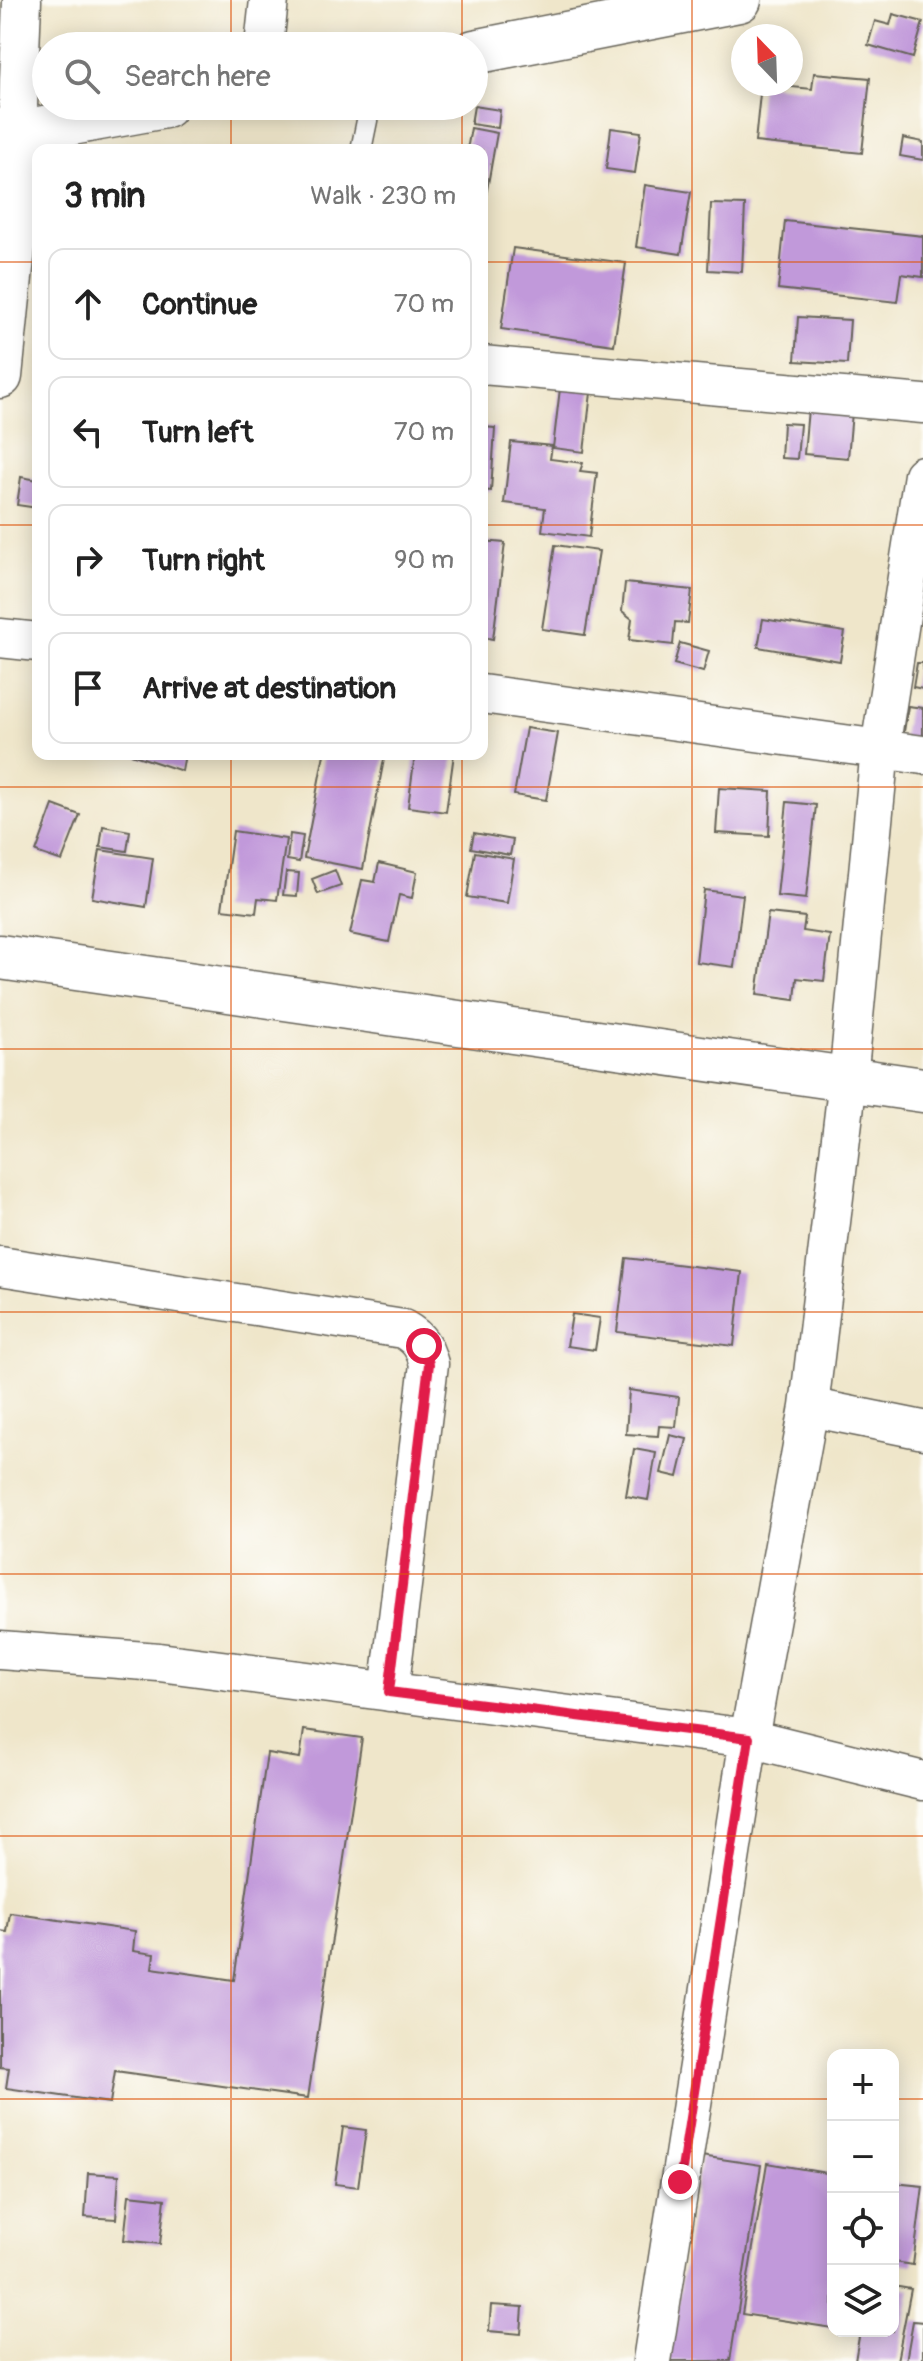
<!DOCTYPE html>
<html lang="en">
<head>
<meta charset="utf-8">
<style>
  body { margin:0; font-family:Pangolin,sans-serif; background:#f6f6f6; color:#222 }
  .controls { position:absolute; right:24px; bottom:24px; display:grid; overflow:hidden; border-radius:16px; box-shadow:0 4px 20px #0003 }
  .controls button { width:72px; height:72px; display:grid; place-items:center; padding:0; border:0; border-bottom:2px solid #e0e0e0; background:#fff; color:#222; font:40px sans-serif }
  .compass { position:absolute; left:731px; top:24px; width:72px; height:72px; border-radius:50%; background:#fff; box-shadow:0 4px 20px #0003; rotate:337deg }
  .stop { position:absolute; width:24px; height:24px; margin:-18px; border:6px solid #e11d48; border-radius:50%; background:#fff }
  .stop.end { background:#e11d48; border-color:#fff; box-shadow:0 2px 8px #0008 }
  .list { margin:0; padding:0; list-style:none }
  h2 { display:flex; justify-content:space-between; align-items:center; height:104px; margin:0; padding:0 32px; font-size:34px }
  h2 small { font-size:26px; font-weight:400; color:#767676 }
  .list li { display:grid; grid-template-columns:52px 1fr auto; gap:24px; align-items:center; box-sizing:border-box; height:112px; margin:0 16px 16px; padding:0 16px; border:2px solid #e0e0e0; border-radius:16px }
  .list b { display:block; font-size:30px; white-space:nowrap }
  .list em { font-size:26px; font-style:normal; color:#767676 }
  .icon { flex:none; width:44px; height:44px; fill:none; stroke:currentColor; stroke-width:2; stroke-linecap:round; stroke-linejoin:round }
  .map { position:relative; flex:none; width:923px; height:2361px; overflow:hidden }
  .search { position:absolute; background:#fff; box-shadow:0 4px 20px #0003; left:32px; top:32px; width:456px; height:88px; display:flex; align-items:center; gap:20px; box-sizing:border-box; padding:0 28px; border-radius:44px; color:#767676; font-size:30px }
  .panel { position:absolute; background:#fff; box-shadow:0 4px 20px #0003; left:32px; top:144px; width:456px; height:616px; border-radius:16px }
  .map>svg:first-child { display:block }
</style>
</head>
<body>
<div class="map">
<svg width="923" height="2361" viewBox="0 0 923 2361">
  <rect width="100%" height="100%" fill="#fdfcf7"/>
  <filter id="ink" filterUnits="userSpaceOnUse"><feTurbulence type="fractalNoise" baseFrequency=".0125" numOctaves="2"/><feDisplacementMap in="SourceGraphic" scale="16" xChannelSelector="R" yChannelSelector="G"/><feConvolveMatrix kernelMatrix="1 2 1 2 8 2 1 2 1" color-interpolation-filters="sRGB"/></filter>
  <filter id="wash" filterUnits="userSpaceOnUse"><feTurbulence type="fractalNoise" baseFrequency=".006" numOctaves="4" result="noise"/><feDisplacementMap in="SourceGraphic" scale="32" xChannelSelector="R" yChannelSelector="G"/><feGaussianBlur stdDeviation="1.8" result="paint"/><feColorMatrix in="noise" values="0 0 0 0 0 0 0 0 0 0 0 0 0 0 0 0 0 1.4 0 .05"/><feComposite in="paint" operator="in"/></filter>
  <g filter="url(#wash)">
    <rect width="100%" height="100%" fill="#efe6ca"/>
    <g id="blocks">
      <path fill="#c199da" d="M893,14L923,22L913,58L868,45L875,21L890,25Z
        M814,73L870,78L862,153L755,142L761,84L812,89Z
        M474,106L500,110L498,128L471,124Z
        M471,128L497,133L484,207L482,150H467Z
        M611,128L641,132L635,173L606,169Z
        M903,138L923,142V160L900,156Z
        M645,185L691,192L681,254L636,247Z
        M711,204L745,205L742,272L708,270Z
        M785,221L923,236V277L901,274L897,302L778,289Z
        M513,248L626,263L614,345L501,329Z
        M798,317L850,320L847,364L795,361Z
        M561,380L592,384L584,452L553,448Z
        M808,409L852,412L848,458L804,454Z
        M783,423L800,424L797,459L781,458Z
        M482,427L495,428L491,491L482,490Z
        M511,442L552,446L550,459L583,463L580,471L597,473L589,537L542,531L545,508L504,503Z
        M21,477L38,480V508L17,505Z
        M482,541L505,543L493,639L482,637Z
        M555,545L599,551L585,635L542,629Z
        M625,583L692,590L688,623L675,622L673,645L629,640L632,619L622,611Z
        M763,619L845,632L840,661L758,647Z
        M680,643L709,651L703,672L674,664Z
        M917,663H923V689L913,687Z
        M908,706L923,708V740L903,738Z
        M526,728L558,733L546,800L514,795Z
        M131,754H185L182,771Z
        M324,754H385L363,869L304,858Z
        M415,754H454L446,812L408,807Z
        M719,788L771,791L769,836L716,833Z
        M787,802L816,805L806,899L777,896Z
        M53,805L80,815L62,861L36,852Z
        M103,826L130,831L127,851L100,847Z
        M233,831L286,839L277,900L258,898L256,913L222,909Z
        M474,833L513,840L510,855L471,848Z
        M290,834L303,836L299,862L287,860Z
        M100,850L153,858L146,907L92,898Z
        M475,852L514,859L507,903L467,897Z
        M379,863L417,872L412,898L399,895L389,942L350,934L362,880L375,882Z
        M335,870L341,886L318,894L312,879Z
        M286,872L299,873L297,896L283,895Z
        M704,890L743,895L734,967L696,962Z
        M768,913L805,917L803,931L830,935L824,981L797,978L795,1000L757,995Z
        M626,1258L742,1272L734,1346L617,1332Z
        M572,1314L600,1318L595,1350L567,1346Z
        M629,1390L679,1397L676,1427L659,1426L658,1436L626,1434Z
        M670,1435L687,1439L678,1477L661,1473Z
        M634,1449L656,1453L648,1500L626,1496Z
        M304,1730L362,1738L308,2098L115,2071L110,2103L6,2088L9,2068L0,2067V1931L7,1932L10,1913L135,1931L133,1951L154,1954L152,1968L234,1980L267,1753L300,1758Z
        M343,2127L366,2130L358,2187L335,2184Z
        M701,2156L761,2165L730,2361H669Z
        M767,2163L833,2174V2328L742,2314Z
        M88,2173L119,2175L116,2219L85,2217Z
        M893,2183L923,2186L913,2265L893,2262Z
        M129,2195L165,2199L160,2244L124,2240Z
        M893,2286L911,2289L897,2361H855L860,2331H893Z
        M491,2305L523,2307L521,2334L489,2331Z
        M913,2321L923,2322V2361H906Z"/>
    </g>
  </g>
  <g filter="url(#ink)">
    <use href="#blocks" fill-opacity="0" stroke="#666359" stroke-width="2"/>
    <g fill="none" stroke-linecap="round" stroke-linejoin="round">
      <defs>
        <path id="service" d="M361,150L370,106"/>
        <path id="minor" d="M264,46L269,0
          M17,133L22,0
          M482,365L923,404
          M0,638L38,642
          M482,694L923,755
          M0,1266L403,1329C419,1338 424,1346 429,1364L389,1692
          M809,1407L923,1430
          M0,1650L159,1662L749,1738L923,1781
          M652,2361L749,1738L809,1407L848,1079L880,749L923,475"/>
        <path id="tertiary" d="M474,52L739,0
          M0,376L15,228L17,133L165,106
          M0,957L923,1090"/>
      </defs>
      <use href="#service" stroke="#666359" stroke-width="23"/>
      <use href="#minor" stroke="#666359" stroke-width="41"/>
      <use href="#tertiary" stroke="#666359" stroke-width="47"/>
      <use href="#service" stroke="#fff" stroke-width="20"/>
      <use href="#minor" stroke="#fff" stroke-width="38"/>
      <use href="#tertiary" stroke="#fff" stroke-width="44"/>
    </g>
  </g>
  <g fill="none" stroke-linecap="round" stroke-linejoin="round" filter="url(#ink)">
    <path stroke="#e11d48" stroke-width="10" d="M424,1346L429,1364L389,1692L749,1738L680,2182"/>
  </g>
  <path fill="none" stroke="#de560d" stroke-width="2" stroke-opacity="0.55" d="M231,0V46M462,0V46M692,0V2361M231,106V150M462,106V150M0,262H38M482,262H923M0,525H38M482,525H923M231,754V2361M462,754V2361M0,787H923M0,1049H923M0,1312H923M0,1574H923M0,1836H923M0,2099H833M893,2099H923"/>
</svg>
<div class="controls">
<button>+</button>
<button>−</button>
<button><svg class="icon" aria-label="locate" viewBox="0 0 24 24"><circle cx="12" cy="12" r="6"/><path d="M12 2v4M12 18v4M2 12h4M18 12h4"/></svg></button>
<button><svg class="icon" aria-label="layers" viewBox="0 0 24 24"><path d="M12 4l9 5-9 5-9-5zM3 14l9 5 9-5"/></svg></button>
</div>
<svg class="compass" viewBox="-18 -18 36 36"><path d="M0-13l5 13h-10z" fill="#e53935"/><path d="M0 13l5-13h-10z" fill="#767676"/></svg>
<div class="stop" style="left:424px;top:1346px"></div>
<div class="stop end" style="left:680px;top:2182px"></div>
<div class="search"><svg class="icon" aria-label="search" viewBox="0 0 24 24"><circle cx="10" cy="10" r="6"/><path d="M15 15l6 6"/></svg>Search here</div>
<section class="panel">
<h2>3 min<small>Walk · 230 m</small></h2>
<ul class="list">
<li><svg class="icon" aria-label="ahead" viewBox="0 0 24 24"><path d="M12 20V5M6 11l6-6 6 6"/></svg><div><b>Continue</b></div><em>70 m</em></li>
<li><svg class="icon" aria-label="left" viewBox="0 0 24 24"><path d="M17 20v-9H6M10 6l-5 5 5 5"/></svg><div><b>Turn left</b></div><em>70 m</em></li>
<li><svg class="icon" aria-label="right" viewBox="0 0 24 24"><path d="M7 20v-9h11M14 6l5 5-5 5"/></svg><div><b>Turn right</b></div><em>90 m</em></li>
<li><svg class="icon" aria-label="arrive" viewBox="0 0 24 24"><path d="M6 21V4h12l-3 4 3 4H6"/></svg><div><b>Arrive at destination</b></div></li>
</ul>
</section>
</div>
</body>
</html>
